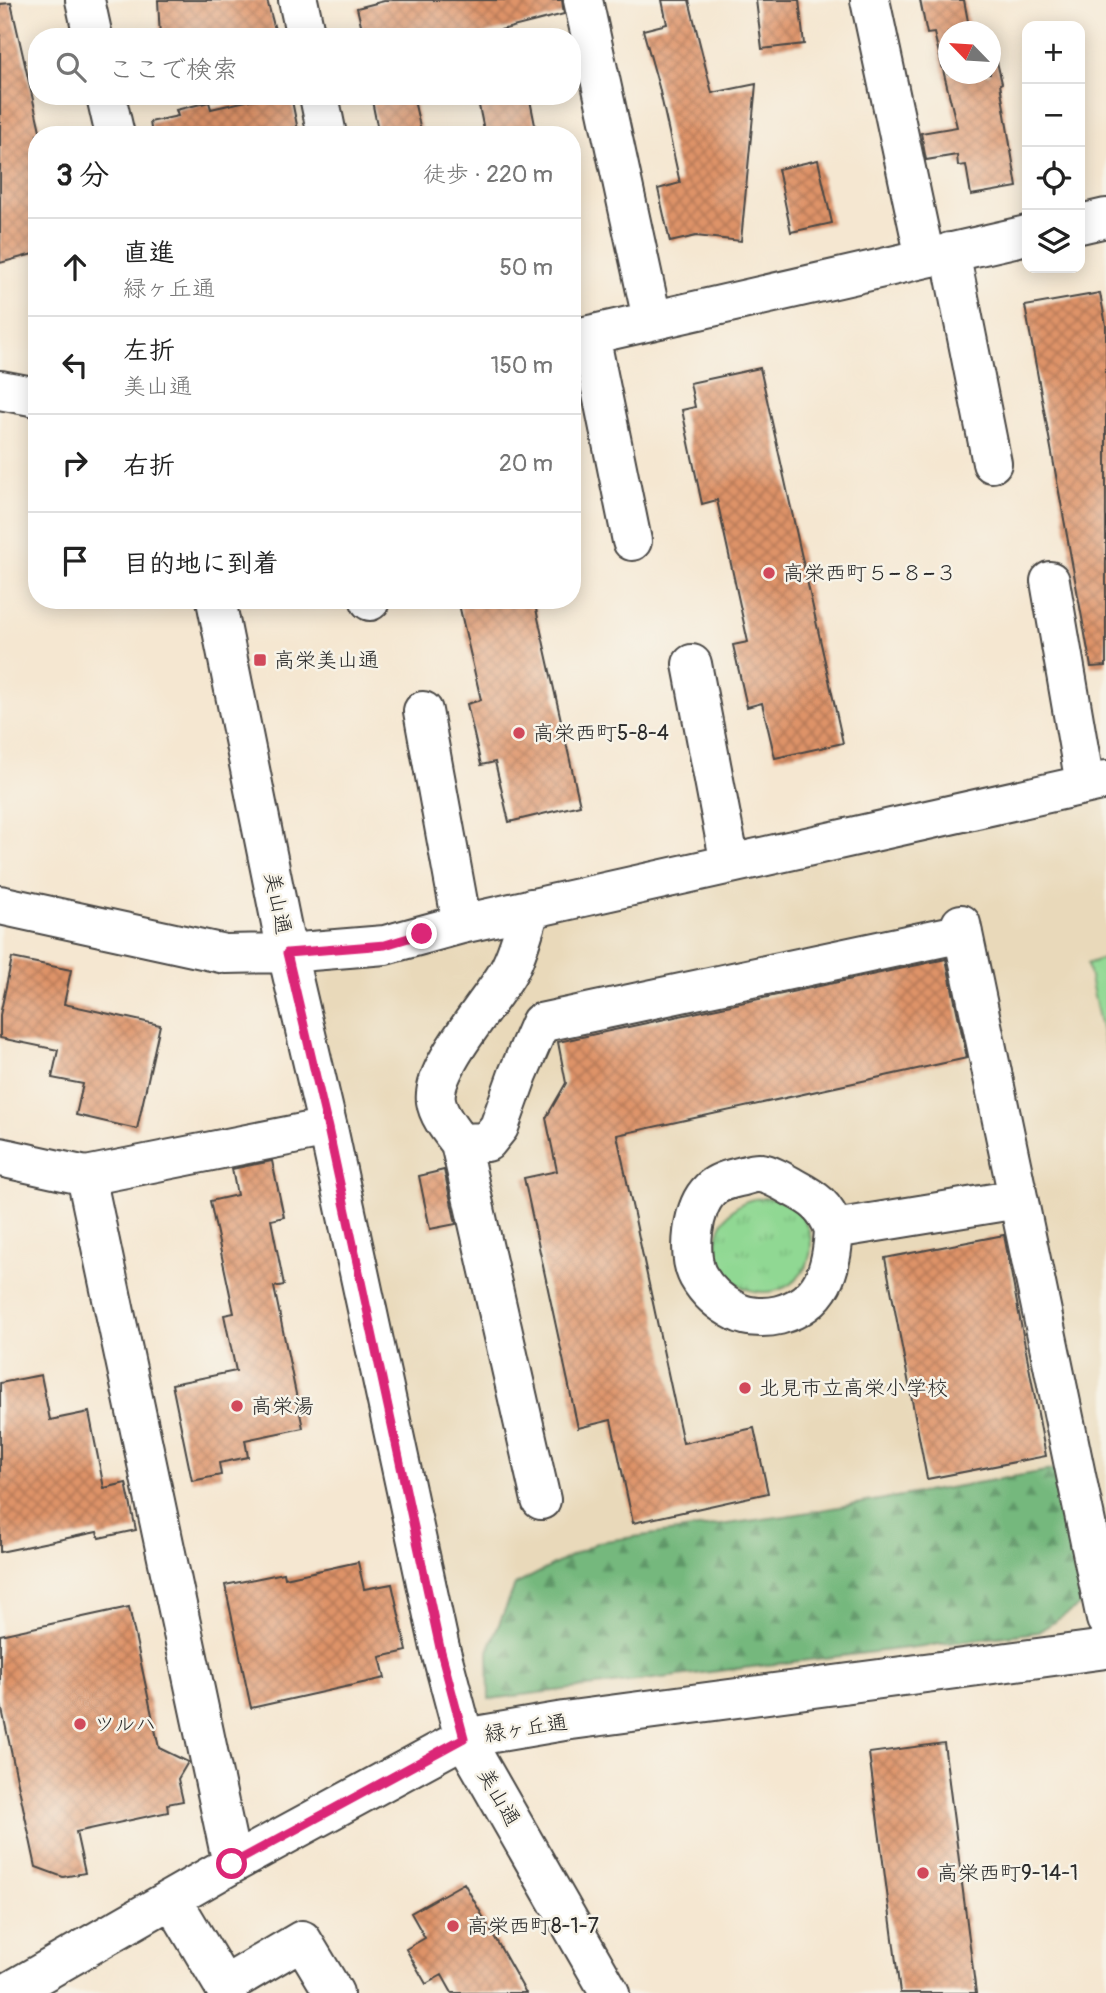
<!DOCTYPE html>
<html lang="ja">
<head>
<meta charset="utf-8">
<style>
  body { margin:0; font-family:Pangolin,"Klee One",sans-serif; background:#f6f6f6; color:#222 }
  .controls { position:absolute; right:21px; top:21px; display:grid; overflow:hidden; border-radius:14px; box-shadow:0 4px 18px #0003 }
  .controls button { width:63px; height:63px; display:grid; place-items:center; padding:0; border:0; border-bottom:2px solid #e0e0e0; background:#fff; color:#222; font:35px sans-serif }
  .compass { position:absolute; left:938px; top:21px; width:63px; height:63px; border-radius:50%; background:#fff; box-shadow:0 4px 18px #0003; rotate:295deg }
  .stop { position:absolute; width:21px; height:21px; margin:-16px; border:5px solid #db2777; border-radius:50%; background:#fff }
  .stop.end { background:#db2777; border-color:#fff; box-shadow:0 2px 7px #0008 }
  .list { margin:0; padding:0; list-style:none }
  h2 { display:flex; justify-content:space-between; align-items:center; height:91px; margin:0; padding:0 28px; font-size:30px }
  h2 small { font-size:23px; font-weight:400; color:#767676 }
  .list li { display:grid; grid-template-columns:46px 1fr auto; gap:21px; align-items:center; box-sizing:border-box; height:98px; padding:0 28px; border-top:2px solid #e0e0e0 }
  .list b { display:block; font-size:26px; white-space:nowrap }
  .list p { margin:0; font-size:23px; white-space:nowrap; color:#767676 }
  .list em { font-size:23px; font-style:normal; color:#767676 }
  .icon { flex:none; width:38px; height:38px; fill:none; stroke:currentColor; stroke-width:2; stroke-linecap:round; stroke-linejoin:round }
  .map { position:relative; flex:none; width:1106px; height:1993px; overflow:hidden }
  .search { position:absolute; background:#fff; box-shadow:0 4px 18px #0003; left:28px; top:28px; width:553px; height:77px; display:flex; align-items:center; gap:18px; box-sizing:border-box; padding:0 24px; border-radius:28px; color:#767676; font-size:26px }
  .panel { position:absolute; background:#fff; box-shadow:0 4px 18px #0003; left:28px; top:126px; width:553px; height:483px; border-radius:28px }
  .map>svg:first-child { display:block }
</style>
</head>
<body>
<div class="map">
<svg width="1106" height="1993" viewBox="0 0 1106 1993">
  <defs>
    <pattern id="grass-tufts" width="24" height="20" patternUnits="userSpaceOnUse" patternTransform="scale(1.75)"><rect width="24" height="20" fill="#90d893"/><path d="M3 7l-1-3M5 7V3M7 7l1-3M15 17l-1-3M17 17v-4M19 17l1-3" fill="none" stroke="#7cba7f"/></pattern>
    <pattern id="forest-firs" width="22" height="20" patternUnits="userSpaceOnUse" patternTransform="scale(1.75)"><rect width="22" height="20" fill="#74b87d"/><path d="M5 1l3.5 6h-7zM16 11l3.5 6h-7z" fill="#5f9667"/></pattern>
    <pattern id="building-cross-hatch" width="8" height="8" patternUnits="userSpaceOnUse" patternTransform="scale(1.75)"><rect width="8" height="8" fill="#de9368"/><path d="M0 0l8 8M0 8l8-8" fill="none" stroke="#b47856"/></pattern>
  </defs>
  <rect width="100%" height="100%" fill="#f7f3e8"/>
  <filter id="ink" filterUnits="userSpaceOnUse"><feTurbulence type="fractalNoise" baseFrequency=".0143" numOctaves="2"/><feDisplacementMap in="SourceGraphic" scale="14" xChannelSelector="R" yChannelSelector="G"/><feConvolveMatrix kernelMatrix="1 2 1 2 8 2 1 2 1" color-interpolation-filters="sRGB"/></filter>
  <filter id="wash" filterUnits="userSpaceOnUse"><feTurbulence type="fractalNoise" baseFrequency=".00686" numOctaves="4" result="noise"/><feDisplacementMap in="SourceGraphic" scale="28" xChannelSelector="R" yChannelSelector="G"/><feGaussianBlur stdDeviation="1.57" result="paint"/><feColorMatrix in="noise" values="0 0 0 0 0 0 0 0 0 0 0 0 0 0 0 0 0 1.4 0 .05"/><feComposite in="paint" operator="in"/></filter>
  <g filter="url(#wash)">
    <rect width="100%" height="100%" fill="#f5e7d1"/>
    <path fill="#e9d9ba" d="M1106,780V1649L464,1738L287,953Z"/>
    <path fill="url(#grass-tufts)" stroke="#5e825f" stroke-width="2" d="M717 1245a47 47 0 1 1 94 0a47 47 0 1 1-94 0Z"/>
    <path fill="url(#forest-firs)" stroke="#507254" stroke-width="2" d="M1058,1469L1082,1604L1038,1632L489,1699L488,1651L515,1585L598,1542L792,1515Z"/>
    <path fill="#90d893" stroke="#5e825f" stroke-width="2" d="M1106,957V1051L1087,964Z"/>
    <g id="blocks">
      <path fill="url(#building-cross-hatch)" d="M158,0H267L277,37H160Z
        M388,0H562L564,14L473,37H364L357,8Z
        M662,0H689L712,93L756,84L741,241L696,236L670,242L658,189L680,183L659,87L643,30L667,24Z
        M756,0H799L804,44L762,49Z
        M920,0H964L970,32H948V74H990L991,37L1002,83L1000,84L1017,187L971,195L966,165L958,166L957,155L926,160L921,133L957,127L934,33L927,34Z
        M11,3L41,135H37V253L0,263V4Z
        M268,96H291L299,135H152L150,122L178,116L176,110L209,102L211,109Z
        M371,96H413L422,135H379Z
        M477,96H515L516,103L530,100L537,135H485Z
        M818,160L832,223L791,232L778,169Z
        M1100,293L1106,325V666L1091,667L1025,306Z
        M760,368L843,743L775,758L762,703L747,707L733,645L748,642L717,500L702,504L682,410L695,407L690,383Z
        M458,600H534L580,805L509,822L495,762L481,765L467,704L481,700Z
        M12,958L71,970L64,1004L160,1025L137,1129L76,1115L83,1084L52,1078L58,1050L0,1038V1015Z
        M946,959L967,1058L617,1135L683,1443L754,1428L768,1493L633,1523L611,1420L578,1428L524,1178L557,1171L546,1118L566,1083L558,1042Z
        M272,1161L284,1217L271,1220L284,1285L274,1287L303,1428L245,1440L248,1457L219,1463L221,1475L192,1481L172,1384L236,1371L224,1315L234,1313L210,1201L237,1195L232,1169Z
        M444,1170L456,1224L430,1229L419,1176Z
        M1004,1235L1046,1456L927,1479L885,1258Z
        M41,1375L50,1420L89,1412L104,1488L126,1483L136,1530L99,1538L97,1532L0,1552V1383Z
        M358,1562L364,1589L392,1584L407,1651L380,1657L385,1678L251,1708L225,1585L284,1573L285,1578Z
        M129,1607L159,1748L188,1762L178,1779L183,1801L167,1804L168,1812L76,1832L85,1873L63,1877L36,1867L0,1700V1635Z
        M944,1743L976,1993H900L869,1753Z
        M464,1883L526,1993H452L442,1975L426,1984L406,1949L425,1938L411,1913Z"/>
    </g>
  </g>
  <g filter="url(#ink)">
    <use href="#blocks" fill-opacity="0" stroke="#494744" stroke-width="2"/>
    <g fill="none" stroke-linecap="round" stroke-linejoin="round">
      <defs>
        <path id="minor" d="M85,0L93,37
          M298,0L306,37
          M583,0L652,319
          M870,0L925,258
          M106,96L115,135
          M319,96L327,135
          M1080,224L1106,218
          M950,252L992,463
          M590,335L632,541
          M572,339L1027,235
          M0,390L37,397
          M1050,581L1085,784
          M216,600L287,953L328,1128L440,1648L464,1738L610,1993
          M370,600V601
          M692,664L730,864
          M423,711L462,924
          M0,905L225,954L287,953L385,945L462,924L1106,780
          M531,908C524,928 519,951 509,970C493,1000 431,1067 436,1101C438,1116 451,1131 460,1143L541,1500
          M961,924L1106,1619
          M460,1143L487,1142L499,1127L518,1074L540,1023L963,933
          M0,1157L86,1176L328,1128
          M86,1176L232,1864
          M834,1229C825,1206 815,1199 794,1188C785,1183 771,1174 760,1173C754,1172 745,1176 739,1177C730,1179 716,1183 710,1190C692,1207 687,1255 698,1276C707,1292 721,1304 737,1312C748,1318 767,1318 779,1315C823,1303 832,1270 834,1229L1018,1199
          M172,1899L228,1993
          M224,1986L302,1940L334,1993
          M7,1993L232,1864L464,1738L564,1721L1106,1649"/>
      </defs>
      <use href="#minor" stroke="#494744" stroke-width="42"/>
      <use href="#minor" stroke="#fff" stroke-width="38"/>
    </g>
  </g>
  <g fill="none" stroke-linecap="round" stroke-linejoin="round" filter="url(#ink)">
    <path stroke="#db2777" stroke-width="9" d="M232,1864L464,1738L440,1648L328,1128L287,953L385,945L422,934"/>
  </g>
  <g fill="#d1495b" stroke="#f7f3e8" stroke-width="2.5">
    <circle cx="769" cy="573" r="7"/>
    <rect x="253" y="653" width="14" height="14" rx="3.5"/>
    <circle cx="519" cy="733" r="7"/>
    <circle cx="745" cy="1388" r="7"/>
    <circle cx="237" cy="1406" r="7"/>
    <circle cx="80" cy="1724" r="7"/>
    <circle cx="923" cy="1873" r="7"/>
    <circle cx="453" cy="1926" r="7"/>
  </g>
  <g text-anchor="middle" stroke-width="5" stroke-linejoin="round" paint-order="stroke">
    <g font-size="21" fill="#2b2b2b" stroke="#f7f3e8" text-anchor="start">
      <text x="783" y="580">高栄西町５−８−３</text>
      <text x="274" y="667">高栄美山通</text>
      <text x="533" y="740">高栄西町5-8-4</text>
      <text x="759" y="1395">北見市立高栄小学校</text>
      <text x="251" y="1413">高栄湯</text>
      <text x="94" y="1731">ツルハ</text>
      <text x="937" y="1880">高栄西町9-14-1</text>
      <text x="467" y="1933">高栄西町8-1-7</text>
    </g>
    <g font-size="21" fill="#2b2b2b" stroke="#f7f3e8">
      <text transform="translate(278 903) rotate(79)" y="7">美山通</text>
      <text transform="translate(526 1728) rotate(-9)" y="7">緑ヶ丘通</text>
      <text transform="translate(499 1797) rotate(60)" y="7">美山通</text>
    </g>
  </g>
</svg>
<div class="controls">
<button>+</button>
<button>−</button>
<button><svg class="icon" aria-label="locate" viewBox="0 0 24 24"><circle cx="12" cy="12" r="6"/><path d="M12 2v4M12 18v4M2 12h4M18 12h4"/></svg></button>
<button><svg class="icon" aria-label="layers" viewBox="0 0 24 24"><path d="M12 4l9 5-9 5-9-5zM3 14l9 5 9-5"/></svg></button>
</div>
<svg class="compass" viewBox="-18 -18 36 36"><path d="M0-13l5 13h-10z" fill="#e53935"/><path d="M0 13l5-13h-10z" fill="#767676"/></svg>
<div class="stop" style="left:232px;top:1864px"></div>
<div class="stop end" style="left:422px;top:934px"></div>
<div class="search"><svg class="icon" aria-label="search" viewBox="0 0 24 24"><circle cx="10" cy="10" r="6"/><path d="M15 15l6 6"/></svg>ここで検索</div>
<section class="panel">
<h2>3 分<small>徒歩 · 220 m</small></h2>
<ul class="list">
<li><svg class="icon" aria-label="ahead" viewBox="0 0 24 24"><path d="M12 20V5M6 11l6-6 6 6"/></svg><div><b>直進</b><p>緑ヶ丘通</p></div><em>50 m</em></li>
<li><svg class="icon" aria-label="left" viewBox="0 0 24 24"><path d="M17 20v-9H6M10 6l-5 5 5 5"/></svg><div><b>左折</b><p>美山通</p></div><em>150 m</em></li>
<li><svg class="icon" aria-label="right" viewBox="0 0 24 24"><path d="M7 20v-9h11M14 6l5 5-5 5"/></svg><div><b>右折</b></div><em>20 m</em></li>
<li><svg class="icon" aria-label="arrive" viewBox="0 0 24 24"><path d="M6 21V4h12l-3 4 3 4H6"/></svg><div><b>目的地に到着</b></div></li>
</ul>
</section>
</div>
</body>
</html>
